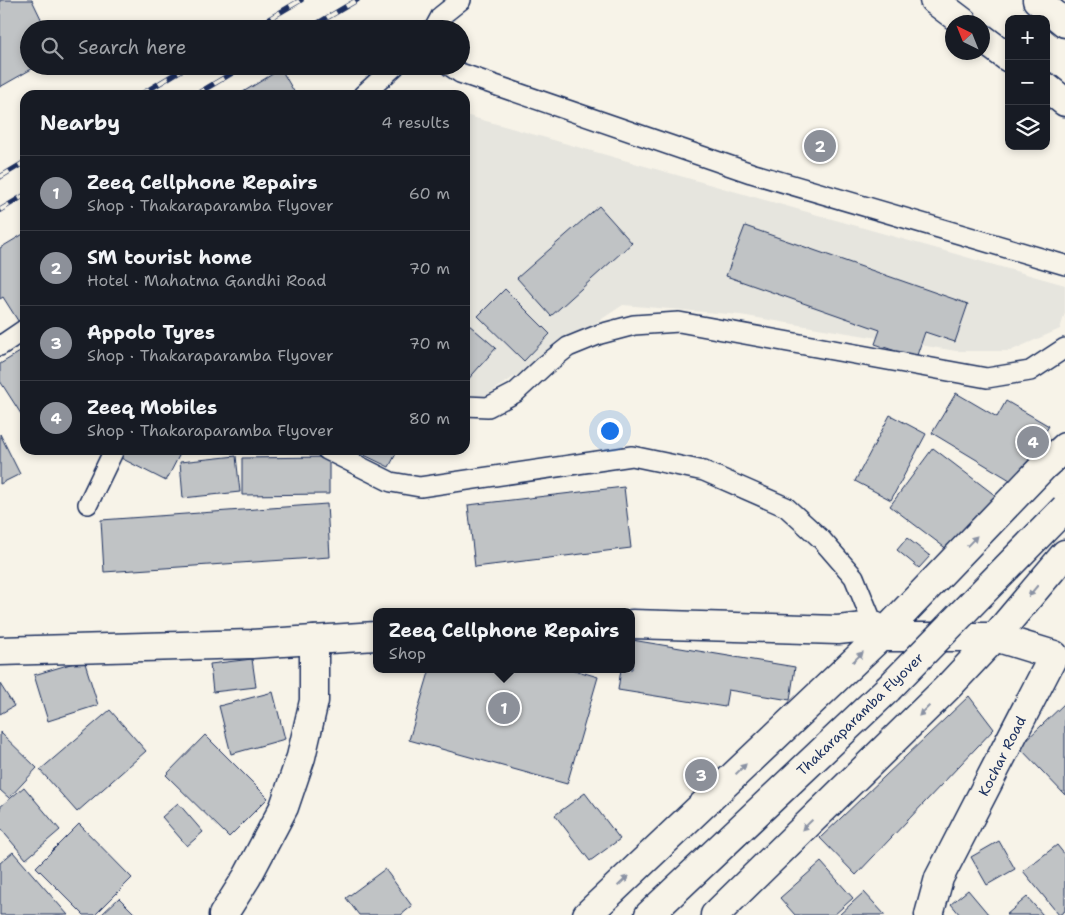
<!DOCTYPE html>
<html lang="en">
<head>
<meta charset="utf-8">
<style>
  body { margin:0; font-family:"Shantell Sans",sans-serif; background:#242831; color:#f1f3f6 }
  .controls { position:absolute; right:15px; top:15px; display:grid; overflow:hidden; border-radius:10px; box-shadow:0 2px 8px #0003 }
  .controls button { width:45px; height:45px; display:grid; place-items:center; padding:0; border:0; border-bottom:1px solid #363941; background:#171b24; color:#f1f3f6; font:25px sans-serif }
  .compass { position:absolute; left:945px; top:15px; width:45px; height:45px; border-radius:50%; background:#171b24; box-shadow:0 2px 8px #0003; rotate:317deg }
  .you { position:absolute; left:609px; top:430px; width:18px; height:18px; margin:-12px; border:4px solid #fff; border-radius:50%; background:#1a73e8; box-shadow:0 0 0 8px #1a73e833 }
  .badge { display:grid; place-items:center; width:32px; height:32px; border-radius:50%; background:#8c9099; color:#fff; font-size:16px; font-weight:700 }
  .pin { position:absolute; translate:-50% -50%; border:2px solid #fff; box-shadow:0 1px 5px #0006 }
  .popup { position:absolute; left:373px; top:608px; width:262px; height:65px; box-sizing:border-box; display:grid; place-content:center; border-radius:10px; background:#171b24; filter:drop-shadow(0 1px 4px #0005); font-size:16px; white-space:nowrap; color:#9ea1a6 }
  .popup b { font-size:19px; color:#f1f3f6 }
  .popup::after { content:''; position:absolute; left:50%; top:100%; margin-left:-10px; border:10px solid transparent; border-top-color:#171b24 }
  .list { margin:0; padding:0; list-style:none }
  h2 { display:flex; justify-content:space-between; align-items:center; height:65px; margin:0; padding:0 20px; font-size:21px }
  h2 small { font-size:16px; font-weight:400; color:#9ea1a6 }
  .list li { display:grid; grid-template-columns:32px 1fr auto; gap:15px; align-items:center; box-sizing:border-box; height:75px; padding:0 20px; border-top:1px solid #363941 }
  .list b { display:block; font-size:19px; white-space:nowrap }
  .list p { margin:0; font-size:16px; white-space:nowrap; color:#9ea1a6 }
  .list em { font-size:16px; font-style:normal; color:#9ea1a6 }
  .icon { flex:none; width:28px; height:28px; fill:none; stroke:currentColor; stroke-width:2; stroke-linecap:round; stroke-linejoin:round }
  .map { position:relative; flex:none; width:1065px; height:915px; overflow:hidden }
  .search { position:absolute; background:#171b24; box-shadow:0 2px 8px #0003; left:20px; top:20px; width:450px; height:55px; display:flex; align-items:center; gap:12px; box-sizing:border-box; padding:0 18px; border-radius:28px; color:#9ea1a6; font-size:19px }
  .panel { position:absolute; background:#171b24; box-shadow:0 2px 8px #0003; left:20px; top:90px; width:450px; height:365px; border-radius:15px }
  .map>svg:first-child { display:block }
</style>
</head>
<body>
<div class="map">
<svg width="1065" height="915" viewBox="0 0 1065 915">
  <rect width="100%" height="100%" fill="#f7f3e8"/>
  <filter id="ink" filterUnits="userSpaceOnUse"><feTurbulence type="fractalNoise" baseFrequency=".02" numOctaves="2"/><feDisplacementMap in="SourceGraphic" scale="10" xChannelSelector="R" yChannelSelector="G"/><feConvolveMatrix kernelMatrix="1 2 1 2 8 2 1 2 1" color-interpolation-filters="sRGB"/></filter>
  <g filter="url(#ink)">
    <path fill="#e6e5de" d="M465,115L1065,285V313L1060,329L1010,351H956L740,315L623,305L476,402L465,395Z"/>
    <path fill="#c0c3c5" stroke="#1b2f5e" d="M0,0H32L46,29H29V66H37L0,87Z
      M281,69L296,95H238Z
      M599,206L632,243L551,316L517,278Z
      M745,226L968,304L955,342L925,332L916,358L875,344L880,330L726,276Z
      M25,233V321L20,324L3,297L0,299V248Z
      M505,289L550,334L524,361L478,316Z
      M468,324L496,348L465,383V328Z
      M25,349V416L23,417L0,381V364Z
      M956,393L997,417L1006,401L1049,426L1015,483L932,433Z
      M890,415L926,434L891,500L855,481Z
      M0,434L20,474L0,484Z
      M933,448L996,496L952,553L890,506Z
      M123,450H182L166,481L119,457Z
      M354,450H398L389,467Z
      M236,456L240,492L183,498L180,462Z
      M329,457V494L242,495V458Z
      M624,487L631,548L475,567L468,505Z
      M327,504L330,557L104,572L101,520Z
      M907,538L930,556L919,568L897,550Z
      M632,640L795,667L790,700L728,690L725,707L618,690L621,669H632Z
      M252,659L256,687L213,692L210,664Z
      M84,660L98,705L48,721L34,675Z
      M430,669H571L598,677L567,784L409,740Z
      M0,684L14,706L0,714Z
      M273,692L285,739L231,754L219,706Z
      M969,696L994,729L856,875L820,838Z
      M1065,703V795L1019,747Z
      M110,710L146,751L77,812L40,770Z
      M0,732L37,768L9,798L0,790Z
      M205,735L268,798L229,837L166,775Z
      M24,787L60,830L26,859L0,828V807Z
      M585,793L620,839L590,861L555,815Z
      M178,803L203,832L187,846L162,817Z
      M79,824L132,878L95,915H84L36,867Z
      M999,841L1015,869L987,885L971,857Z
      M1057,845L1065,855V911L1059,915L1023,871Z
      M13,852L68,915H0V863Z
      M821,862L853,898L834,915H795L780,898Z
      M385,869L412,906L401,915H359L346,898Z
      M968,890L989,915H960L951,904Z
      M864,892L885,915H839Z
      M1027,897L1043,915H1006Z
      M119,898L136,915H101Z"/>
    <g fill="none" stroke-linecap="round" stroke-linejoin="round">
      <defs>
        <path id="service" d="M434,29L441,16L461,0
          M450,66L460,73L751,173L1065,265
          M363,95L395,66
          M0,346L25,329
          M465,406L488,407L515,393L544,366L568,347L600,334L634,325L679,322L987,378L1030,371L1065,348
          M327,450L391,482L420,487L632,456L704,471L786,507L821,539L854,577L874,626
          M88,504L114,450"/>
        <path id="minor" d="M223,915L247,877L284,807L301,757L314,701V640
          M929,915L939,878L1054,655L995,637"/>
        <path id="tertiary" d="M632,624L838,630L874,626L880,637H995
          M0,651L252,644L376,636
          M587,915L880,637L1043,467L1065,447
          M715,915L949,686L995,637L1065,554"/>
        <path id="secondary" d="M649,915L888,689"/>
        <path id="primary" d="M934,0L963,22
          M1037,0L1065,23
          M982,38L1009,58
          M1046,87L1065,102"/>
      </defs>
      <use href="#service" stroke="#1b2f5e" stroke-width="22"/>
      <use href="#minor" stroke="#1b2f5e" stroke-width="31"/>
      <use href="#tertiary" stroke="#1b2f5e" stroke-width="31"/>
      <use href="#secondary" stroke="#1b2f5e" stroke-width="31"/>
      <use href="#primary" stroke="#1b2f5e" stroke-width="31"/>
      <use href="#service" stroke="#f7f3e8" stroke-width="19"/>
      <use href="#minor" stroke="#f7f3e8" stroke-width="28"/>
      <use href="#tertiary" stroke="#f7f3e8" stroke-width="28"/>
      <use href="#secondary" stroke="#f7f3e8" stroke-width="28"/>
      <use href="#primary" stroke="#f7f3e8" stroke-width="28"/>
      <defs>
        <path id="rail" d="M252,29L301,0
          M308,29L357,0
          M140,95L188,66
          M195,95L244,66
          M0,177L25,162
          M0,210L25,195"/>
      </defs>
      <use href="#rail" stroke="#1b2f5e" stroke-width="5.5"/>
      <use href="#rail" stroke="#f7f3e8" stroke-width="4" stroke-dasharray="11" stroke-linecap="butt"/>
      <defs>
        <path id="secondary-bridge" d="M888,689L1065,508"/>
      </defs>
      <use href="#secondary-bridge" stroke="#1b2f5e" stroke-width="31" stroke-linecap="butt"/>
      <use href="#secondary-bridge" stroke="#f7f3e8" stroke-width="28"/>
    </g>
    <defs><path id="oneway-solid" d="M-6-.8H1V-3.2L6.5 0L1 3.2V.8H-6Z" transform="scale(1.25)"/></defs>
    <g fill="#8991a3">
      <use href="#oneway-solid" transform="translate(972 541) rotate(-46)"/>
      <use href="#oneway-solid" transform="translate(1033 591) rotate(130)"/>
      <use href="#oneway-solid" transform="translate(858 657) rotate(-44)"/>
      <use href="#oneway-solid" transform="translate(924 711) rotate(136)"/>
      <use href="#oneway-solid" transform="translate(741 769) rotate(-44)"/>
      <use href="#oneway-solid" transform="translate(807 825) rotate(136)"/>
      <use href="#oneway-solid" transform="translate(623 881) rotate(-44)"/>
    </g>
  </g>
  <g text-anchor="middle" stroke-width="5" stroke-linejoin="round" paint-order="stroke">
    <g font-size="14" fill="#1b2f5e" stroke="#f7f3e8">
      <text transform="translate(860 714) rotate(-44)" y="5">Thakaraparamba Flyover</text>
      <text transform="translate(1002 756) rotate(-63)" y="5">Kochar Road</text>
    </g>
  </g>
</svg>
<div class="controls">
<button>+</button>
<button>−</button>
<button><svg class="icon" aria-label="layers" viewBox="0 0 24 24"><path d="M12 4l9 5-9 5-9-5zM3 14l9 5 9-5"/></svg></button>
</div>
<svg class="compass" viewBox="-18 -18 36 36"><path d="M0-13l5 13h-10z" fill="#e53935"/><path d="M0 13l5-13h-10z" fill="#9ea1a6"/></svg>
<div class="you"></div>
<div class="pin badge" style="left:504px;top:708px">1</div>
<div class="popup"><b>Zeeq Cellphone Repairs</b>Shop</div>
<div class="pin badge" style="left:820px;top:146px">2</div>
<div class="pin badge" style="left:701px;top:775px">3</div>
<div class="pin badge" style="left:1033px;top:442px">4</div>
<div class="search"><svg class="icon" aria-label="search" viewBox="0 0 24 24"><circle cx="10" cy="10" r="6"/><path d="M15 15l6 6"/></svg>Search here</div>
<section class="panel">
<h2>Nearby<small>4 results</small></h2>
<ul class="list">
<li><span class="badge">1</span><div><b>Zeeq Cellphone Repairs</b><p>Shop · Thakaraparamba Flyover</p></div><em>60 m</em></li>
<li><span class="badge">2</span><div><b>SM tourist home</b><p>Hotel · Mahatma Gandhi Road</p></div><em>70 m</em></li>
<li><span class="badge">3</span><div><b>Appolo Tyres</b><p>Shop · Thakaraparamba Flyover</p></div><em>70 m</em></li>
<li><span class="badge">4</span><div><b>Zeeq Mobiles</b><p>Shop · Thakaraparamba Flyover</p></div><em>80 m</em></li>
</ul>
</section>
</div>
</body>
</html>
